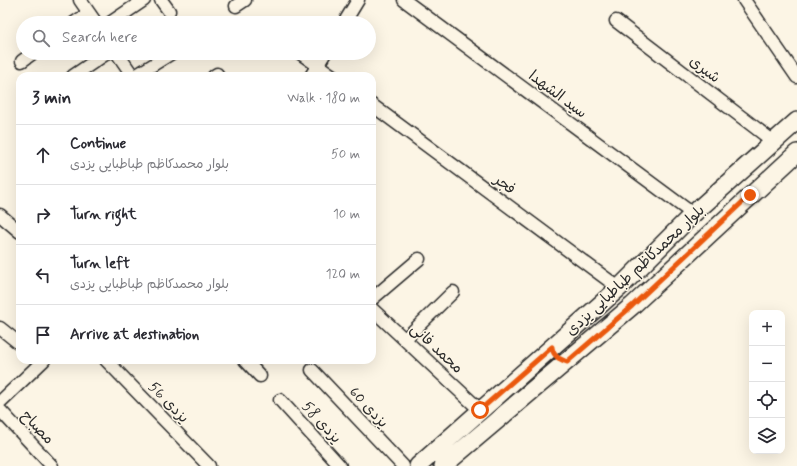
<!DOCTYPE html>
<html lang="en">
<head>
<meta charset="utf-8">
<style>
  body { margin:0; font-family:Mynerve,"Playpen Sans Arabic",sans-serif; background:#f7f7f7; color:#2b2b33 }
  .controls { position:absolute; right:12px; bottom:12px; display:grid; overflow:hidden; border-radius:8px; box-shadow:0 4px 16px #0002 }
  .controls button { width:36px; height:36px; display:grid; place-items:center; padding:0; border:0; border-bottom:1px solid #e1e1e2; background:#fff; color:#2b2b33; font:20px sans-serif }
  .stop { position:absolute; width:12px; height:12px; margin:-9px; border:3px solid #ea580c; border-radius:50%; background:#fff }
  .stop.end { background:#ea580c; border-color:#fff; box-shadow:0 1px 4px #0008 }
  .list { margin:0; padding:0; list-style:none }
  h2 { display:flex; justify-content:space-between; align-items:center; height:52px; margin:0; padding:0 16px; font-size:17px }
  h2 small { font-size:13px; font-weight:400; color:#7c7c81 }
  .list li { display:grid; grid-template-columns:26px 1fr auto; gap:12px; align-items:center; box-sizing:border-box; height:60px; padding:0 16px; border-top:1px solid #e1e1e2 }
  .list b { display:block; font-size:15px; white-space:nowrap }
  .list p { margin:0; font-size:13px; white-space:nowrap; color:#7c7c81 }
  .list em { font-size:13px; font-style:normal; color:#7c7c81 }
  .icon { flex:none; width:22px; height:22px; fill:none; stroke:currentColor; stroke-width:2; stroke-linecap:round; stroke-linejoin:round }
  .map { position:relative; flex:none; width:797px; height:466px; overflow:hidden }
  .search { position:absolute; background:#fff; box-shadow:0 4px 16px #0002; left:16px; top:16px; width:360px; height:44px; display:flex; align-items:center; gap:10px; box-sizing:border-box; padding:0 14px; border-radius:22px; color:#7c7c81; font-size:15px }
  .panel { position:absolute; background:#fff; box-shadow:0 4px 16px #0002; left:16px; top:72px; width:360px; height:292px; border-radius:12px }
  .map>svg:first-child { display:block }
</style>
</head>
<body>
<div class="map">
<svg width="797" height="466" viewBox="0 0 797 466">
  <rect width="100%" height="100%" fill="#fcf5e5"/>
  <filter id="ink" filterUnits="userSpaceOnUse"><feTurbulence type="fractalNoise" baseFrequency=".025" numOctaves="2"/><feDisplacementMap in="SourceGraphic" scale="8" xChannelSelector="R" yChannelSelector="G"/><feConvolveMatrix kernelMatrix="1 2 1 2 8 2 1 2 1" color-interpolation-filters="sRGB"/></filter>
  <g filter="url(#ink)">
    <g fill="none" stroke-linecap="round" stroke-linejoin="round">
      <defs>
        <path id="street" d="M80,0L96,23
          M161,0L169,11
          M404,0L693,214
          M744,0L797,77
          M236,6L245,0
          M616,21L774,142
          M74,23L89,13
          M110,23L144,0
          M344,23L358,0
          M117,53L133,76
          M300,53L333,76
          M22,61L33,53
          M73,76L107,53
          M135,76L172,53
          M214,76L217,74
          M311,76L325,53
          M372,105L619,288
          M0,215L20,232
          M372,299L419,259
          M372,309L480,410
          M0,328L20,344
          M405,339L453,292
          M106,360L209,466
          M245,360L260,376
          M312,370L403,466
          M280,400L340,466
          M0,402L44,360
          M0,410L52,466"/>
        <path id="secondary" d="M418,466L619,288L693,214L797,121
          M443,466L632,306L797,153"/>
      </defs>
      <use href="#street" stroke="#2b2b2b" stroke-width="15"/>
      <use href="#secondary" stroke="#2b2b2b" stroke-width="20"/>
      <use href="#street" stroke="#fcf5e5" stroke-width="12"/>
      <use href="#secondary" stroke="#fcf5e5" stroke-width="17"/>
    </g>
  </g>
  <g fill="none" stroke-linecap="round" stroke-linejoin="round" filter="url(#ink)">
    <path stroke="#ea580c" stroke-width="5" d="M480,410L552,347C553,356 559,359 567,362L632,306L750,195"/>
  </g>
  <g text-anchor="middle" stroke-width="3" stroke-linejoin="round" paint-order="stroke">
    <g font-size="15" fill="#2b2b2b" stroke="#fcf5e5">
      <text transform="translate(705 69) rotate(37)" y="5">شیری</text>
      <text transform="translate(558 94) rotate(37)" y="5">سید الشهدا</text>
      <text transform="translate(505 184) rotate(37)" y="5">فجر</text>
      <text transform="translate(635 270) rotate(-43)" y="5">بلوار محمدکاظم طباطبایی یزدی</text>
      <text transform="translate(437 348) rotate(43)" y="5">محمد فانی</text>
      <text transform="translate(169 402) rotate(46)" y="5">یزدی 56</text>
      <text transform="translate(369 407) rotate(47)" y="5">یزدی 60</text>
      <text transform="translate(322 422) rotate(48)" y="5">یزدی 58</text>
      <text transform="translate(38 427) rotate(47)" y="5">مصباح</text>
    </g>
  </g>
</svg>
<div class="controls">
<button>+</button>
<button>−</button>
<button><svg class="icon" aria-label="locate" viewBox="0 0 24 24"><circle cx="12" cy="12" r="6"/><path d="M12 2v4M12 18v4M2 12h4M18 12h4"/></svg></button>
<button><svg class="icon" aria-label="layers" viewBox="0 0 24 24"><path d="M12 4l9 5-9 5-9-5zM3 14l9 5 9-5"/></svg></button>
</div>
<div class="stop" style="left:480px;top:410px"></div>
<div class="stop end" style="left:750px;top:195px"></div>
<div class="search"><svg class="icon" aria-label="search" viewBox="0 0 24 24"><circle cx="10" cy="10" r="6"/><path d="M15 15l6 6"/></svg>Search here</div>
<section class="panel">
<h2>3 min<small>Walk · 180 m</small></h2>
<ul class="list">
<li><svg class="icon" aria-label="ahead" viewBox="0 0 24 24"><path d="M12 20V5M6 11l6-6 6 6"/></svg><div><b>Continue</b><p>بلوار محمدکاظم طباطبایی یزدی</p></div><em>50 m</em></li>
<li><svg class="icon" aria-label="right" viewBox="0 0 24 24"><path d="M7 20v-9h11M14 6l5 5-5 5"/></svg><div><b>Turn right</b></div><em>10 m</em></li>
<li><svg class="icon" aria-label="left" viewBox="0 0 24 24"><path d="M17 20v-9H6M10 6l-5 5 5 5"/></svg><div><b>Turn left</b><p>بلوار محمدکاظم طباطبایی یزدی</p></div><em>120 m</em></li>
<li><svg class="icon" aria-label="arrive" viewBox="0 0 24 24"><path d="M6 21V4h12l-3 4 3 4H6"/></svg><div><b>Arrive at destination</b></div></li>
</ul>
</section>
</div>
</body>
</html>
